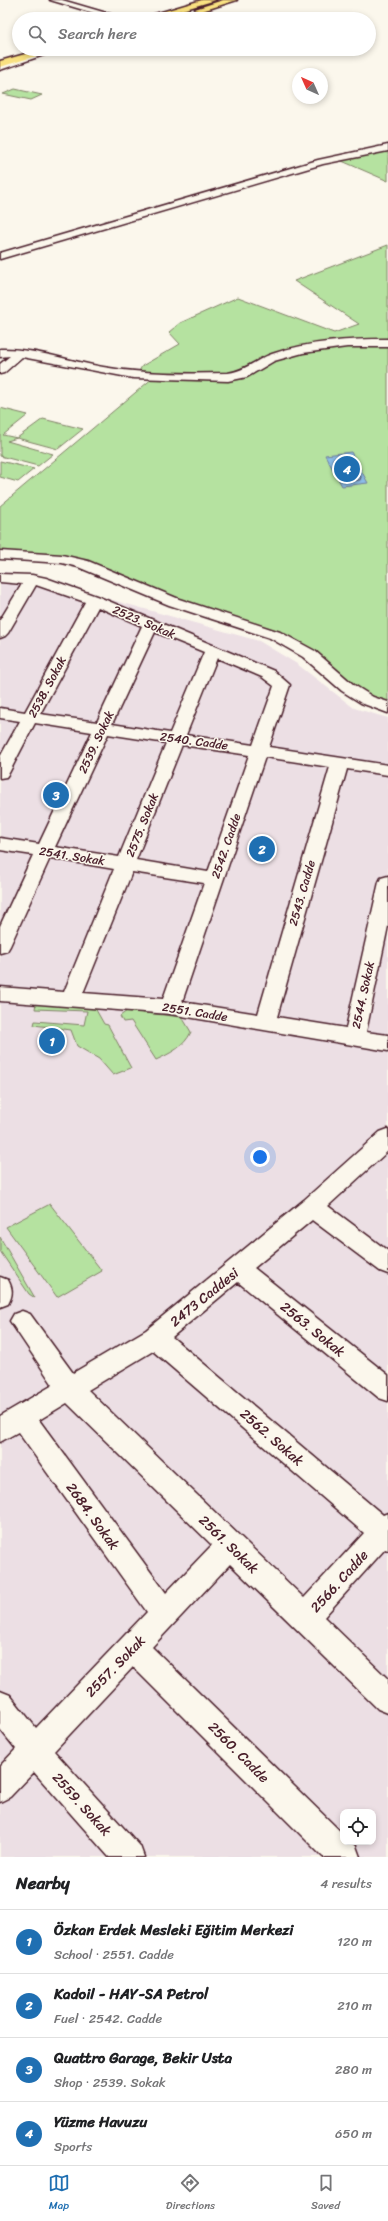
<!DOCTYPE html>
<html lang="en">
<head>
<meta charset="utf-8">
<style>
  body { margin:0; font-family:Sriracha,sans-serif; background:#f6f6f6; color:#202124 }
  .controls { position:absolute; right:12px; bottom:12px; display:grid; overflow:hidden; border-radius:8px; box-shadow:0 2px 6px #0003 }
  .controls button { width:36px; height:36px; display:grid; place-items:center; padding:0; border:0; border-bottom:1px solid #e0e0e0; background:#fff; color:#202124; font:20px sans-serif }
  .compass { position:absolute; left:292px; top:68px; width:36px; height:36px; border-radius:50%; background:#fff; box-shadow:0 2px 6px #0003; rotate:315deg }
  .you { position:absolute; left:260px; top:1157px; width:14px; height:14px; margin:-10px; border:3px solid #fff; border-radius:50%; background:#1a73e8; box-shadow:0 0 0 6px #1a73e833 }
  .badge { display:grid; place-items:center; width:26px; height:26px; border-radius:50%; background:#1f6fb2; color:#fff; font-size:13px; font-weight:700 }
  .pin { position:absolute; translate:-50% -50%; border:2px solid #fff; box-shadow:0 1px 4px #0006 }
  .list { margin:0; padding:0; list-style:none }
  h2 { display:flex; justify-content:space-between; align-items:center; height:52px; margin:0; padding:0 16px; font-size:17px }
  h2 small { font-size:13px; font-weight:400; color:#757577 }
  .list li { display:grid; grid-template-columns:26px 1fr auto; gap:12px; align-items:center; box-sizing:border-box; height:64px; padding:0 16px; border-top:1px solid #e0e0e0 }
  .list b { display:block; font-size:15px; white-space:nowrap }
  .list p { margin:0; font-size:13px; white-space:nowrap; color:#757577 }
  .list em { font-size:13px; font-style:normal; color:#757577 }
  .icon { flex:none; width:22px; height:22px; fill:none; stroke:currentColor; stroke-width:2; stroke-linecap:round; stroke-linejoin:round }
  .map { position:relative; flex:none; width:388px; height:1857px; overflow:hidden }
  .search { position:absolute; background:#fff; box-shadow:0 2px 6px #0003; left:12px; right:12px; top:12px; height:44px; display:flex; align-items:center; gap:10px; box-sizing:border-box; padding:0 14px; border-radius:22px; color:#757577; font-size:15px }
  .sheet { height:308px; background:#fff }
  nav { display:flex; justify-content:space-around; align-items:center; box-sizing:border-box; height:56px; border-top:1px solid #e0e0e0; background:#fff; font-size:11px; color:#757577 }
  nav a { display:grid; justify-items:center; gap:2px }
  nav .on { color:#1f6fb2 }
  .map>svg:first-child { display:block }
</style>
</head>
<body>
<div class="map">
<svg width="388" height="1857" viewBox="0 0 388 1857">
  <rect width="100%" height="100%" fill="#fbf7ec"/>
  <filter id="ink" filterUnits="userSpaceOnUse"><feTurbulence type="fractalNoise" baseFrequency=".025" numOctaves="2"/><feDisplacementMap in="SourceGraphic" scale="8" xChannelSelector="R" yChannelSelector="G"/><feConvolveMatrix kernelMatrix="1 2 1 2 8 2 1 2 1" color-interpolation-filters="sRGB"/></filter>
  <g filter="url(#ink)">
    <path fill="#ecdfe4" fill-rule="evenodd" d="M0,572L16,573L259,641L297,664L354,708L388,718V1857H0ZM343,1812H373V1842H343Z"/>
    <path fill="#b5e2a0" stroke="#808066" d="M15,89L42,95L31,100L3,94Z
      M388,148V181L335,158Z
      M388,245V708L367,700L297,646L83,564L0,555V506L154,377L137,375L142,366L180,344L169,332L180,323L238,297L334,333L359,324L294,281Z
      M0,408L28,415L3,435L17,438L43,419L83,429L58,449L17,438L7,441L53,454L38,466L0,456Z
      M0,461L34,469L18,482L0,477Z
      M36,1003L95,1008L104,1024L108,1025L131,1068L113,1075L99,1059L77,1046L71,1030L34,1025L35,1021L84,1025L87,1011L35,1009Z
      M127,1011L182,1017L191,1032C184,1047 171,1053 156,1060L131,1021L123,1022L120,1016Z
      M50,1204L102,1271L57,1297L6,1227Z
      M0,1237L35,1298L29,1294L0,1251Z"/>
    <path fill="#8cbde8" stroke="#727e9c" d="M351,452L368,483L342,486L325,455Z"/>
    <g fill="none" stroke-linecap="round" stroke-linejoin="round">
      <path stroke="#645e77" stroke-width="1" d="M349,457L361,477L360,480L344,481L333,460L334,458Z
        M342,462L347,463L352,475H346L341,465Z"/>
      <defs>
        <path id="minor" d="M50,0H62L127,19H114Z
          M49,49H61L0,70V64Z
          M388,145V151L323,164L0,259V253L318,160Z
          M388,339V347H347L303,353L274,361L247,377L228,381L133,378L22,357L4,373L0,374V364L10,356L0,357V349C35,348 68,361 103,367C144,374 186,374 228,373C245,371 257,359 272,354C309,341 349,339 388,339Z
          M0,551L62,555L88,561L179,599L280,632L315,651L354,685L373,697L388,702V713L361,703L342,691L303,657L270,638L169,605L78,567L62,563L0,559Z
          M0,574L32,575L46,578L99,597L274,671L290,685L269,747L388,765V775L347,769L277,1017L346,1028L379,882L381,878L388,876V926L366,1032L388,1035V1051L170,1014L0,1001V987L64,992L114,869L50,858L10,946L7,951L0,953V926L33,855L0,850V838L39,844L92,732L35,723L9,773L6,777L0,778V757L20,721L0,718V708L25,712L85,602L36,585L8,633L5,636L0,638V620L22,584L0,582ZM98,607L142,626L97,722L40,714ZM155,632L204,652L170,733L112,724ZM217,658L262,677L274,686L253,745L186,735ZM108,734L166,743L119,857L55,847ZM182,745L249,755L208,872L136,860ZM265,757L330,767L258,1014L182,1002ZM132,872L204,883L163,999L83,993Z
          M388,1129V1151L328,1206L388,1251V1274L380,1271L312,1220L254,1268L388,1375V1401L379,1398L238,1282L172,1337L383,1515L388,1513V1550L385,1549L324,1617L388,1679V1713L378,1709L230,1564L152,1647L343,1834V1842H351L356,1846L360,1857H323L133,1667L54,1751L140,1846L144,1857H109L34,1772L10,1797L0,1802V1766L16,1749L0,1729V1691L10,1695L36,1728L147,1612L18,1432L0,1442V1416L53,1385L10,1321L14,1314L22,1311L30,1314L73,1373L146,1330L304,1200L380,1132ZM153,1351L364,1533L304,1598L88,1390ZM67,1403L212,1545L166,1593L39,1420Z
          M0,1277L8,1280C13,1289 13,1295 8,1304L0,1307Z"/>
        <path id="highway" d="M202,0H216L152,19H138Z
          M223,0H237L199,12L195,9Z
          M43,49H59L0,67V61Z"/>
      </defs>
      <use href="#minor" stroke="#4a1f2b" stroke-width="3"/>
      <use href="#highway" stroke="#4a1f2b" stroke-width="3"/>
      <use href="#minor" fill="#fbf7ec" fill-rule="evenodd"/>
      <use href="#highway" fill="#f9e181" fill-rule="evenodd"/>
    </g>
  </g>
  <g text-anchor="middle" stroke-width="3" stroke-linejoin="round" paint-order="stroke">
    <g font-size="12" fill="#4a1f2b" stroke="#fbf7ec">
      <text transform="translate(144 622) rotate(23)" y="4">2523. Sokak</text>
      <text transform="translate(47 687) rotate(-62)" y="4">2538. Sokak</text>
      <text transform="translate(194 741) rotate(8)" y="4">2540. Cadde</text>
      <text transform="translate(96 742) rotate(-65)" y="4">2539. Sokak</text>
      <text transform="translate(142 825) rotate(-68)" y="4">2575. Sokak</text>
      <text transform="translate(226 846) rotate(-71)" y="4">2542. Cadde</text>
      <text transform="translate(72 856) rotate(9)" y="4">2541. Sokak</text>
      <text transform="translate(302 893) rotate(-74)" y="4">2543. Cadde</text>
      <text transform="translate(363 995) rotate(-78)" y="4">2544. Sokak</text>
      <text transform="translate(195 1012) rotate(9)" y="4">2551. Cadde</text>
    </g>
    <g font-size="14" fill="#4a1f2b" stroke="#fbf7ec">
      <text transform="translate(204 1297) rotate(-39)" y="5">2473 Caddesi</text>
      <text transform="translate(313 1329) rotate(39)" y="5">2563. Sokak</text>
      <text transform="translate(272 1437) rotate(41)" y="5">2562. Sokak</text>
      <text transform="translate(93 1516) rotate(54)" y="5">2684. Sokak</text>
      <text transform="translate(229 1544) rotate(44)" y="5">2561. Sokak</text>
      <text transform="translate(339 1581) rotate(-48)" y="5">2566. Cadde</text>
      <text transform="translate(115 1666) rotate(-46)" y="5">2557. Sokak</text>
      <text transform="translate(239 1752) rotate(45)" y="5">2560. Cadde</text>
      <text transform="translate(82 1804) rotate(48)" y="5">2559. Sokak</text>
    </g>
  </g>
</svg>
<div class="controls">
<button><svg class="icon" aria-label="locate" viewBox="0 0 24 24"><circle cx="12" cy="12" r="6"/><path d="M12 2v4M12 18v4M2 12h4M18 12h4"/></svg></button>
</div>
<svg class="compass" viewBox="-18 -18 36 36"><path d="M0-13l5 13h-10z" fill="#e53935"/><path d="M0 13l5-13h-10z" fill="#757577"/></svg>
<div class="you"></div>
<div class="pin badge" style="left:52px;top:1041px">1</div>
<div class="pin badge" style="left:262px;top:849px">2</div>
<div class="pin badge" style="left:56px;top:795px">3</div>
<div class="pin badge" style="left:347px;top:469px">4</div>
<div class="search"><svg class="icon" aria-label="search" viewBox="0 0 24 24"><circle cx="10" cy="10" r="6"/><path d="M15 15l6 6"/></svg>Search here</div>
</div>
<section class="sheet">
<h2>Nearby<small>4 results</small></h2>
<ul class="list">
<li><span class="badge">1</span><div><b>Özkan Erdek Mesleki Eğitim Merkezi</b><p>School · 2551. Cadde</p></div><em>120 m</em></li>
<li><span class="badge">2</span><div><b>Kadoil - HAY-SA Petrol</b><p>Fuel · 2542. Cadde</p></div><em>210 m</em></li>
<li><span class="badge">3</span><div><b>Quattro Garage, Bekir Usta</b><p>Shop · 2539. Sokak</p></div><em>280 m</em></li>
<li><span class="badge">4</span><div><b>Yüzme Havuzu</b><p>Sports</p></div><em>650 m</em></li>
</ul>
</section>
<nav>
<a class="on"><svg class="icon" aria-label="map" viewBox="0 0 24 24"><path d="M3 6l6-2 6 2 6-2v14l-6 2-6-2-6 2zM9 4v14M15 6v14"/></svg>Map</a>
<a><svg class="icon" aria-label="directions" viewBox="0 0 24 24"><path d="M12 3l9 9-9 9-9-9zM9 14v-3h6M13 9l2 2-2 2"/></svg>Directions</a>
<a><svg class="icon" aria-label="saved" viewBox="0 0 24 24"><path d="M7 4h10v16l-5-4-5 4z"/></svg>Saved</a>
</nav>
</body>
</html>
